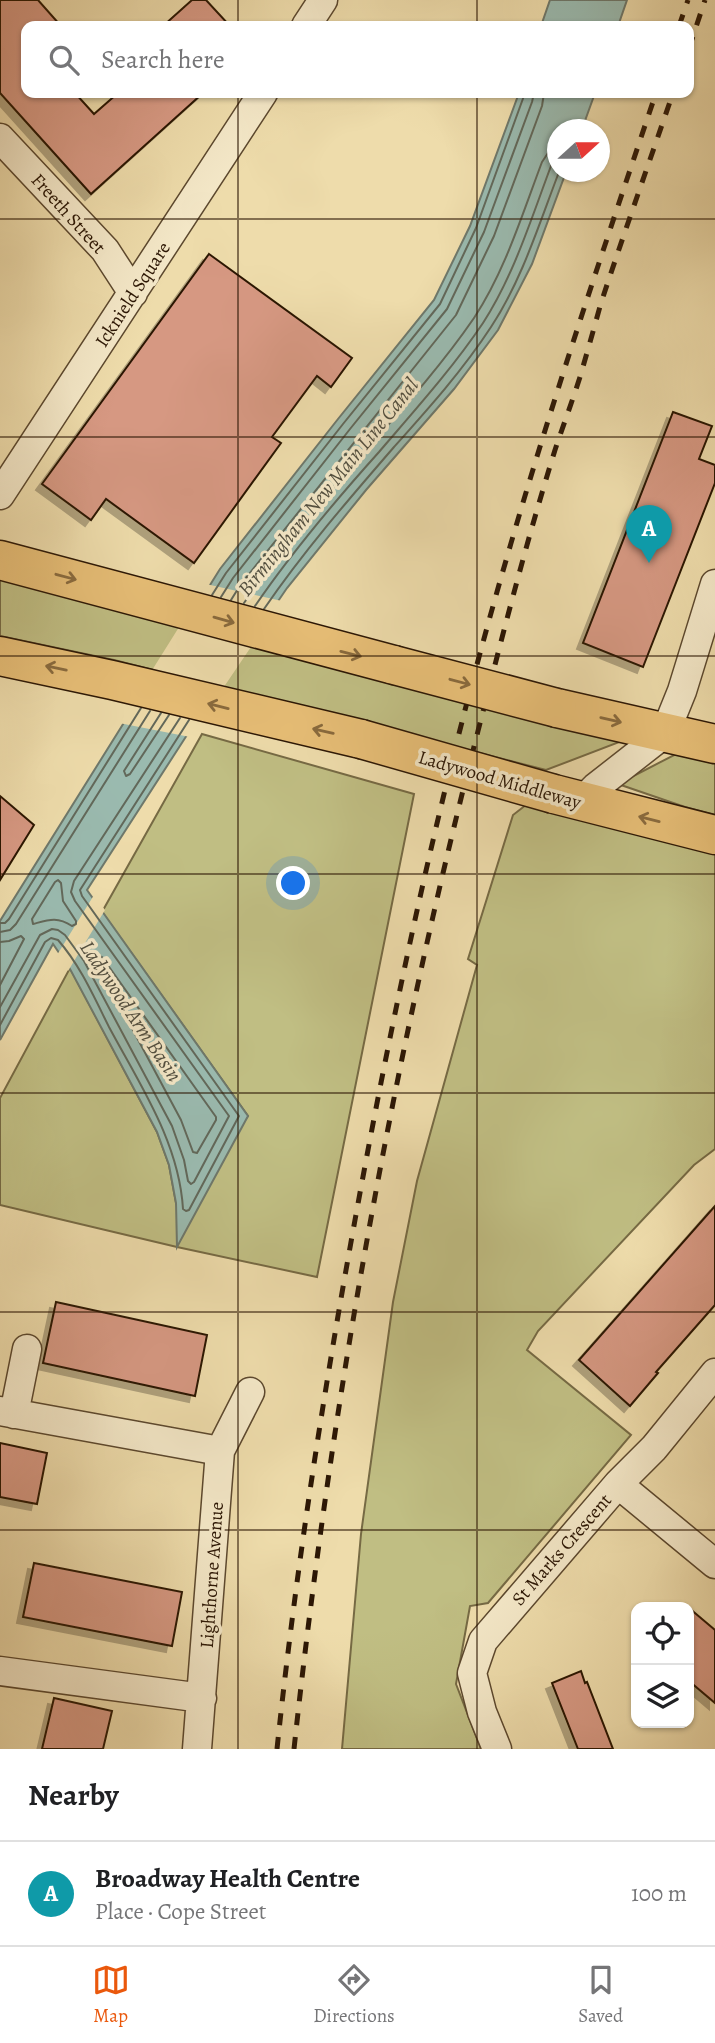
<!DOCTYPE html>
<html lang="en">
<head>
<meta charset="utf-8">
<style>
  body { margin:0; font-family:Alegreya,serif; background:#f2f2f2; color:#202124 }
  .controls { position:absolute; right:21px; bottom:21px; display:grid; overflow:hidden; border-radius:14px; box-shadow:0 2px 5px #0004 }
  .controls button { width:63px; height:63px; display:grid; place-items:center; padding:0; border:0; border-bottom:2px solid #e0e0e0; background:#fff; color:#202124; font:35px sans-serif }
  .compass { position:absolute; left:547px; top:119px; width:63px; height:63px; border-radius:50%; background:#fff; box-shadow:0 2px 5px #0004; rotate:69deg }
  .you { position:absolute; left:294px; top:884px; width:24px; height:24px; margin:-18px; border:5px solid #fff; border-radius:50%; background:#1a73e8; box-shadow:0 0 0 10px #1a73e833 }
  .badge { display:grid; place-items:center; width:46px; height:46px; border-radius:50%; background:#ea580c; color:#fff; font-size:23px; font-weight:700 }
  .pin { position:absolute; translate:-50% -58px; filter:drop-shadow(0 2px 4px #0008) }
  .pin::after { content:''; position:absolute; top:37px; width:24px; height:21px; background:inherit; clip-path:polygon(0 0,100% 0,50% 100%) }
  .list { margin:0; padding:0; list-style:none }
  h2 { display:flex; justify-content:space-between; align-items:center; height:91px; margin:0; padding:0 28px; font-size:30px }
  h2 small { font-size:23px; font-weight:400; color:#757577 }
  .list li { display:grid; grid-template-columns:46px 1fr auto; gap:21px; align-items:center; box-sizing:border-box; height:105px; padding:0 28px; border-top:2px solid #e0e0e0 }
  .list b { display:block; font-size:26px; white-space:nowrap }
  .list p { margin:0; font-size:23px; white-space:nowrap; color:#757577 }
  .list em { font-size:23px; font-style:normal; color:#757577 }
  .icon { flex:none; width:38px; height:38px; fill:none; stroke:currentColor; stroke-width:2; stroke-linecap:round; stroke-linejoin:round }
  .map { position:relative; flex:none; width:715px; height:1749px; overflow:hidden }
  .search { position:absolute; background:#fff; box-shadow:0 2px 5px #0004; left:21px; right:21px; top:21px; height:77px; display:flex; align-items:center; gap:18px; box-sizing:border-box; padding:0 24px; border-radius:14px; color:#757577; font-size:26px }
  .sheet { height:196px; background:#fff }
  nav { display:flex; justify-content:space-around; align-items:center; box-sizing:border-box; height:98px; border-top:2px solid #e0e0e0; background:#fff; font-size:19px; color:#757577 }
  nav a { display:grid; justify-items:center; gap:4px }
  nav .on { color:#ea580c }
  .map>svg:first-child { display:block }
</style>
</head>
<body>
<div class="map">
<svg width="715" height="1749" viewBox="0 0 715 1749">
  <defs>
    <filter id="shadow"><feDropShadow dx="-6" dy="6" stdDeviation="0" flood-color="#0004"/></filter>
  </defs>
  <rect width="100%" height="100%" fill="#eedcab"/>
  <filter id="stains"><feTurbulence type="fractalNoise" baseFrequency=".00286" numOctaves="4"/><feColorMatrix values="0 0 0 0 .2 0 0 0 0 .09 0 0 0 0 .02 0 0 0 .5 -.17"/></filter>
  <radialGradient id="worn" r=".72"><stop offset=".6" stop-color="#630" stop-opacity="0"/><stop offset="1" stop-color="#630" stop-opacity=".3"/></radialGradient>
  <path fill="#c0be83" stroke="#766a44" stroke-width="2" d="M0,575L622,741L546,770L114,660L0,636Z
    M202,734L414,794L317,1277L177,1247L0,1205V1098L70,968L157,1132L169,1165L176,1203L248,1116L102,912Z
    M678,753L715,762V815L685,807L618,784Z
    M531,801L715,852V1149L694,1165L538,1331L527,1350L631,1435L488,1603L470,1606L456,1684L481,1749H342L361,1534L393,1302L417,1181L477,965L468,959L513,815Z"/>
  <path fill="#9abaaf" stroke="#6e786b" stroke-width="2" d="M550,0H627L618,26H541Z
    M519,93H595L582,129L558,130V172H566L532,264L498,330L454,389L366,490L287,588L187,735L87,890L248,1116L177,1247L176,1203L169,1165L157,1132L70,969L53,944L0,1040V921L220,569L338,419L434,300L470,226Z"/>
  <path fill="#eedcab" d="M206,584L282,601L190,737L119,723Z
    M94,895L105,910L68,971L57,955Z"/>
  <g fill="none" stroke-linecap="round" stroke-linejoin="round">
    <path stroke="#62685a" stroke-width="2" d="M212,595L226,573L343,424L440,304L476,228L525,93
      M221,597L233,578L350,429L447,309L484,232L532,102L534,93
      M231,600L241,584L456,315L494,236L542,106L544,93
      M244,603C276,557 312,512 349,469C392,420 437,372 474,318C505,271 522,215 542,162L548,153L558,147
      M255,606C292,552 335,501 379,452C415,410 452,369 483,323C514,275 531,219 551,166L558,159
      M264,609C303,552 349,499 394,447C428,409 463,370 491,327C522,280 539,224 559,172
      M161,713L124,771L126,776L130,774L169,715
      M58,880L61,883L63,901L76,921V924L72,926C57,916 48,920 33,924L32,919L55,882Z
      M0,923H5L9,919L141,708
      M0,932L10,930L16,924L150,711
      M0,942L9,941L21,936L24,939L0,985
      M97,956L102,957L216,1117V1120L197,1153L193,1152L181,1120L96,961Z
      M0,1007L40,935L52,929L58,930L65,935L84,961L172,1126L184,1160L188,1181L191,1184L194,1182L229,1116L75,901L71,892L74,881L180,718
      M0,1025L45,942L51,938L58,940C80,965 94,997 109,1027C140,1085 179,1142 183,1209L186,1211L189,1210L239,1116L82,896L80,890L189,720"/>
  </g>
  <path fill="#d69882" stroke="#2b1604" stroke-width="2" filter="url(#shadow)" d="M0,0H38L61,26H26V93H75L94,114L118,93H203L91,194L0,93Z
    M192,0H206L230,26H163Z
    M209,254L352,358L331,387L317,376L272,437L281,443L194,563L106,499L91,520L42,484Z
    M673,412L712,426L699,459L715,465V483L643,667L583,643Z
    M0,796L34,825L0,880Z
    M715,1206V1305L656,1372L658,1373L630,1406L579,1360Z
    M56,1302L207,1335L195,1396L43,1363Z
    M0,1443L47,1453L37,1504L0,1497Z
    M34,1563L182,1592L172,1646L23,1617Z
    M689,1608L715,1630V1703L689,1681Z
    M581,1671L585,1683L587,1682L613,1749H578L552,1683Z
    M54,1698L112,1711L103,1749H42Z"/>
  <g fill="none" stroke-linecap="round" stroke-linejoin="round">
    <defs>
      <path id="street" d="M306,26L323,0
        M0,138L105,250L133,293
        M0,495L263,93
        M581,802L596,787L665,733L682,691L715,584
        M0,1411L220,1451
        M14,1414L27,1349
        M618,1484L715,1564
        M0,1671L202,1698
        M197,1749L220,1451L250,1392
        M497,1749L482,1712L472,1673L483,1641L618,1484L654,1448L715,1373"/>
      <path id="highway" d="M0,560L394,665
        M0,656L112,680L361,739
        M557,708L715,744
        M554,794L715,835"/>
    </defs>
    <use href="#street" stroke="#5c482e" stroke-width="31"/>
    <use href="#highway" stroke="#2b1604" stroke-width="41"/>
    <use href="#street" stroke="#f4e8c8" stroke-width="28"/>
    <use href="#highway" stroke="#e7be76" stroke-width="38"/>
    <path stroke="#2b1604" stroke-width="5" stroke-dasharray="12 12" stroke-linecap="butt" d="M679,26L688,0
      M689,48L705,0
      M277,1749C297,1559 327,1370 362,1182C401,972 447,763 507,557C552,401 604,247 656,93
      M294,1749C331,1406 392,1065 478,731C502,637 526,543 555,450C563,426 572,402 580,377C587,353 594,328 601,303C624,233 649,163 673,93"/>
    <defs>
      <path id="highway-bridge" d="M394,665L557,708
        M361,739L554,794"/>
    </defs>
    <use href="#highway-bridge" stroke="#2b1604" stroke-width="41" stroke-linecap="butt"/>
    <use href="#highway-bridge" stroke="#e7be76" stroke-width="38"/>
  </g>
  <defs><path id="oneway-shaft" d="M-6 0H5M1.5-3L5.5 0L1.5 3" fill="none" stroke-width="1.6" stroke-linecap="round" stroke-linejoin="round" transform="scale(1.75)"/></defs>
  <g stroke="#896a3d">
    <use href="#oneway-shaft" transform="translate(66 577) rotate(15)"/>
    <use href="#oneway-shaft" transform="translate(224 620) rotate(16)"/>
    <use href="#oneway-shaft" transform="translate(351 654) rotate(14)"/>
    <use href="#oneway-shaft" transform="translate(56 668) rotate(-168)"/>
    <use href="#oneway-shaft" transform="translate(460 682) rotate(15)"/>
    <use href="#oneway-shaft" transform="translate(218 706) rotate(-166)"/>
    <use href="#oneway-shaft" transform="translate(611 720) rotate(13)"/>
    <use href="#oneway-shaft" transform="translate(323 731) rotate(-167)"/>
    <use href="#oneway-shaft" transform="translate(649 819) rotate(-166)"/>
  </g>
  <path fill="none" stroke="#2b1604" stroke-width="2" stroke-opacity="0.55" d="M238,0V26M477,0V26M238,93V1749M477,93V1749M0,219H715M0,437H715M0,656H715M0,874H715M0,1093H715M0,1312H715M0,1530H715"/>
  <g text-anchor="middle" stroke-width="7" stroke-linejoin="round" paint-order="stroke">
    <g font-size="19" fill="#2b1604" stroke="#f4e8c8">
      <text transform="translate(69 213) rotate(48)" y="7">Freeth Street</text>
      <text transform="translate(132 294) rotate(-57)" y="7">Icknield Square</text>
      <text transform="translate(500 779) rotate(16)" y="7">Ladywood Middleway</text>
      <text transform="translate(561 1549) rotate(-49)" y="7">St Marks Crescent</text>
      <text transform="translate(211 1575) rotate(-86)" y="7">Lighthorne Avenue</text>
    </g>
    <g font-size="21" font-style="italic" fill="#524f40" stroke="#f4e8c8">
      <text transform="translate(328 487) rotate(-51)" y="7">Birmingham New Main Line Canal</text>
      <text transform="translate(131 1011) rotate(56)" y="7">Ladywood Arm Basin</text>
    </g>
  </g>
  <rect width="100%" height="100%" filter="url(#stains)"/>
  <rect width="100%" height="100%" fill="url(#worn)"/>
</svg>
<div class="controls">
<button><svg class="icon" aria-label="locate" viewBox="0 0 24 24"><circle cx="12" cy="12" r="6"/><path d="M12 2v4M12 18v4M2 12h4M18 12h4"/></svg></button>
<button><svg class="icon" aria-label="layers" viewBox="0 0 24 24"><path d="M12 4l9 5-9 5-9-5zM3 14l9 5 9-5"/></svg></button>
</div>
<svg class="compass" viewBox="-18 -18 36 36"><path d="M0-13l5 13h-10z" fill="#e53935"/><path d="M0 13l5-13h-10z" fill="#757577"/></svg>
<div class="you"></div>
<div class="pin badge" style="left:649px;top:563px;background:#0f9aa8">A</div>
<div class="search"><svg class="icon" aria-label="search" viewBox="0 0 24 24"><circle cx="10" cy="10" r="6"/><path d="M15 15l6 6"/></svg>Search here</div>
</div>
<section class="sheet">
<h2>Nearby<small></small></h2>
<ul class="list">
<li><span class="badge" style="background:#0f9aa8">A</span><div><b>Broadway Health Centre</b><p>Place · Cope Street</p></div><em>100 m</em></li>
</ul>
</section>
<nav>
<a class="on"><svg class="icon" aria-label="map" viewBox="0 0 24 24"><path d="M3 6l6-2 6 2 6-2v14l-6 2-6-2-6 2zM9 4v14M15 6v14"/></svg>Map</a>
<a><svg class="icon" aria-label="directions" viewBox="0 0 24 24"><path d="M12 3l9 9-9 9-9-9zM9 14v-3h6M13 9l2 2-2 2"/></svg>Directions</a>
<a><svg class="icon" aria-label="saved" viewBox="0 0 24 24"><path d="M7 4h10v16l-5-4-5 4z"/></svg>Saved</a>
</nav>
</body>
</html>
